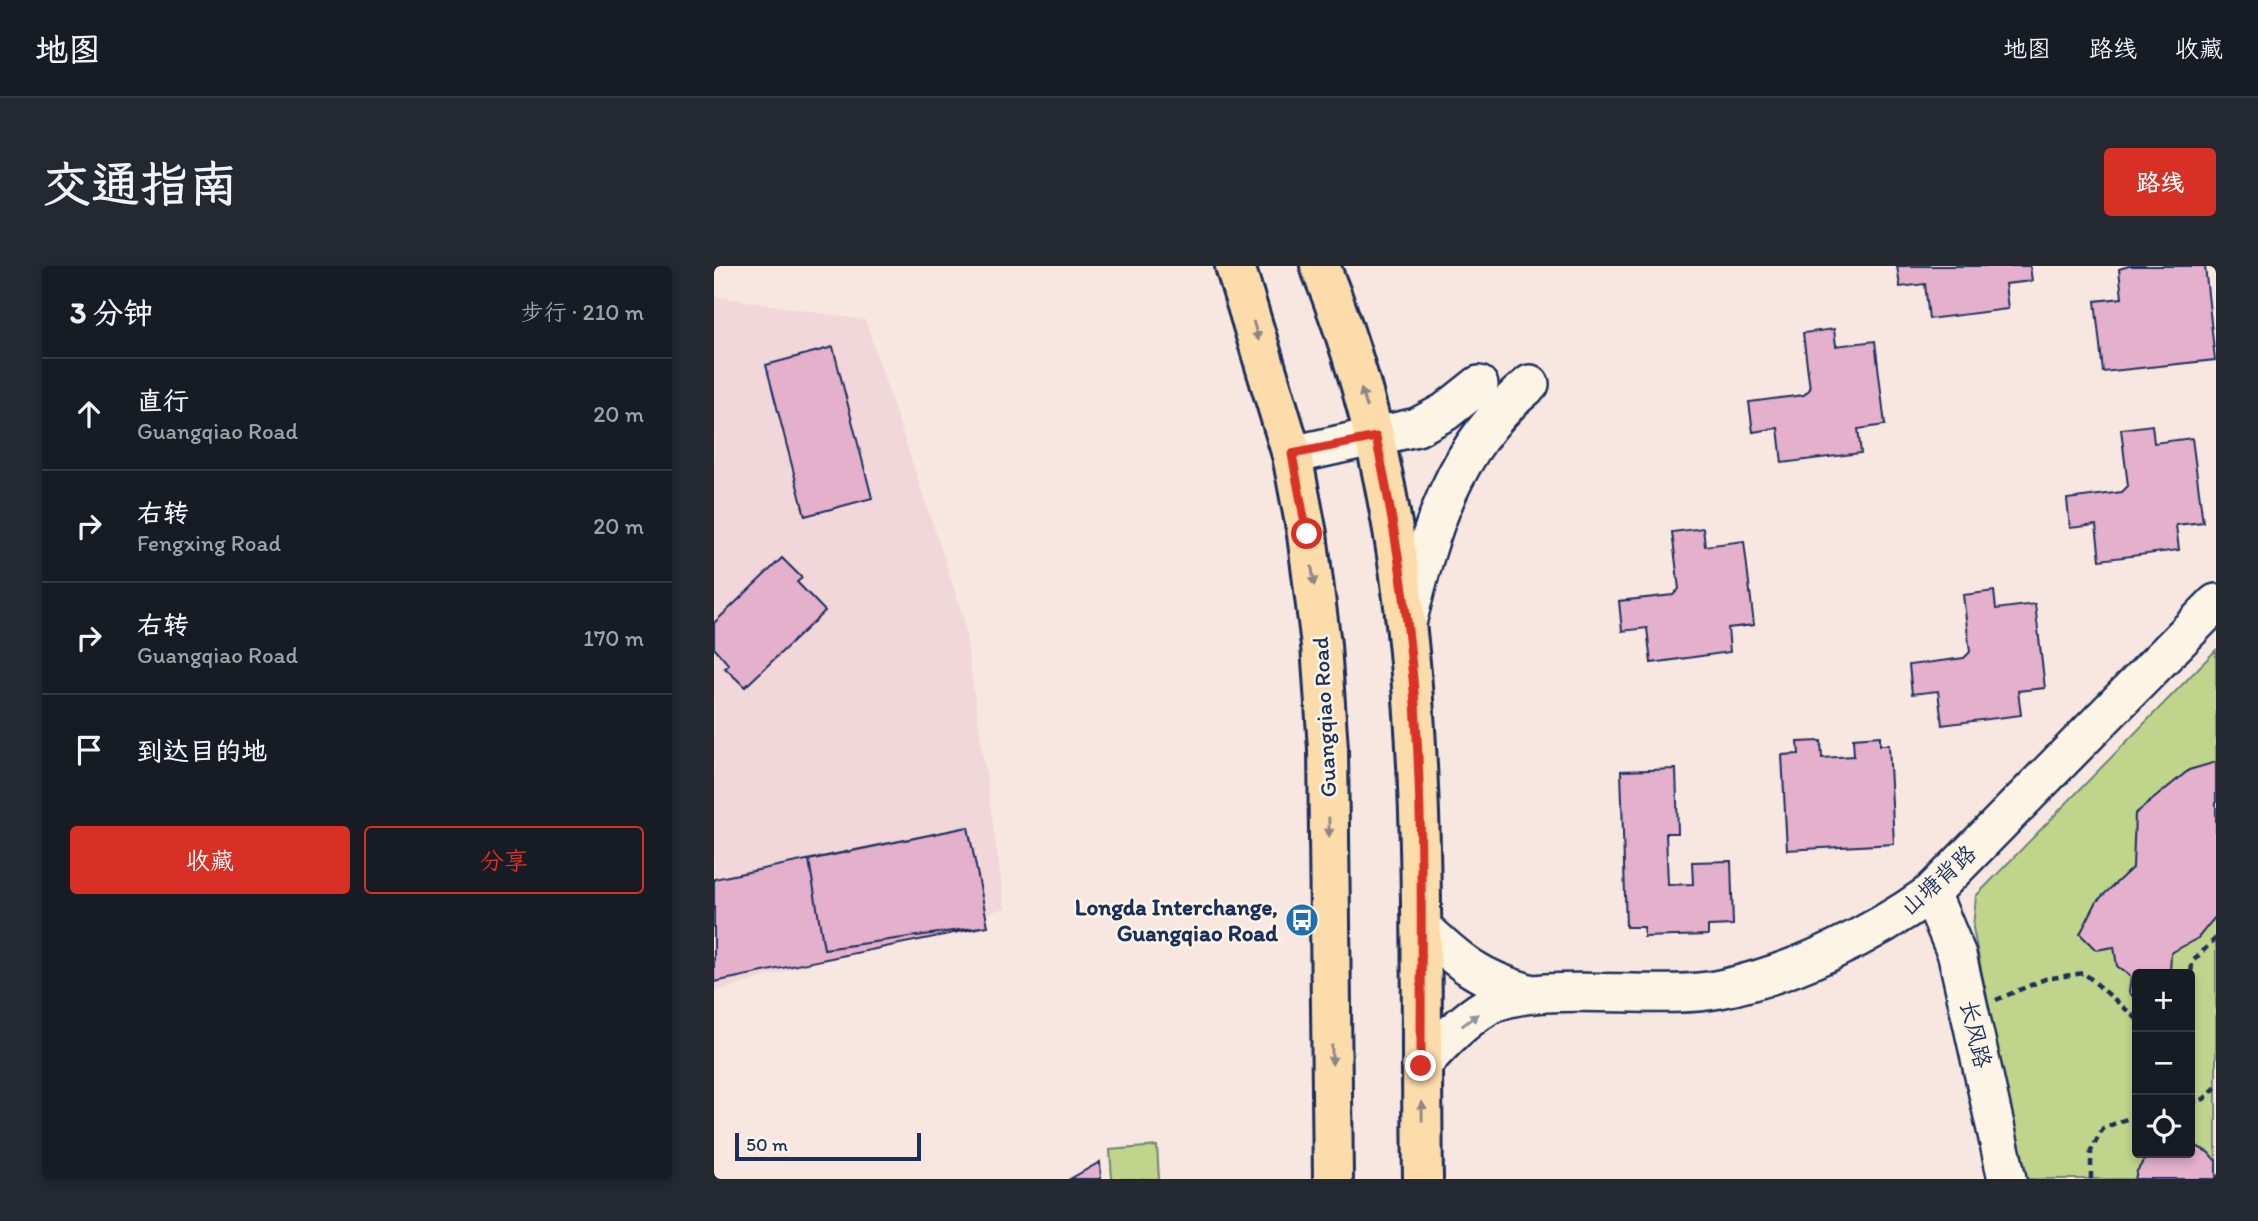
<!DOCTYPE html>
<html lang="zh">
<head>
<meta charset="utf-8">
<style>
  body { margin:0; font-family:Itim,"LXGW WenKai TC",sans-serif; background:#242831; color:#f1f3f6 }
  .controls { position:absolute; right:21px; bottom:21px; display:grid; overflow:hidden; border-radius:7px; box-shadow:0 4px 10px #0003 }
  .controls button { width:63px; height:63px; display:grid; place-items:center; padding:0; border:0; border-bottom:2px solid #363941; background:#171b24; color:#f1f3f6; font:35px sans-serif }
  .scale { position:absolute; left:21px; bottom:18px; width:186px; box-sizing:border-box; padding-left:7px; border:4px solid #1b2f5e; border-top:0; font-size:19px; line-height:24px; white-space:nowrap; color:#1b2f5e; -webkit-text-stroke:5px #fcf5e5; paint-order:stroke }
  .stop { position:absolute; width:21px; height:21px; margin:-16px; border:5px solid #d93025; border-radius:50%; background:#fff }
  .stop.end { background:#d93025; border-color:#fff; box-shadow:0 2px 7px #0008 }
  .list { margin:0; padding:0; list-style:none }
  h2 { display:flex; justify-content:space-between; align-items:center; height:91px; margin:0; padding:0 28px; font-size:30px }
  h2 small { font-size:23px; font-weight:400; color:#9ea1a6 }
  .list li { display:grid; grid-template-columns:46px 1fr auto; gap:21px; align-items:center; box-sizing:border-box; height:112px; padding:0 28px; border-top:2px solid #363941 }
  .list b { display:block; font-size:26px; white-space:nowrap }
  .list p { margin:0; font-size:23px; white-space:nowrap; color:#9ea1a6 }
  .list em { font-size:23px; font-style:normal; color:#9ea1a6 }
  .actions { display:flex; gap:14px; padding:21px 28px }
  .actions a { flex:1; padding:16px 0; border:2px solid #d93025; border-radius:7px; text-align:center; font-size:24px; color:#d93025 }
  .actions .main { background:#d93025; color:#fff }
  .icon { flex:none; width:38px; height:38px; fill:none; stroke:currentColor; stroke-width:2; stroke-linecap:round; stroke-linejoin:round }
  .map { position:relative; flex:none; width:1502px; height:913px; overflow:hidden; border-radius:7px }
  header { display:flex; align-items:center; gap:42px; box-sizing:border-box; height:98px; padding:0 35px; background:#171b24; border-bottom:2px solid #363941 }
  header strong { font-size:33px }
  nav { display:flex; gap:38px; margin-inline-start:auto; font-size:24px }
  .intro { display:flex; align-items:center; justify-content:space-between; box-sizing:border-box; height:168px; padding:0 42px }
  h1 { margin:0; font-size:49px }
  .button { padding:18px 32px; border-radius:7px; background:#d93025; color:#fff; font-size:24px; font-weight:700 }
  main { display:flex; gap:42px; padding:0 42px }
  aside { flex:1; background:#171b24; border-radius:7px; box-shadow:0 4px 10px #0003 }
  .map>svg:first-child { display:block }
</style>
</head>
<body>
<header>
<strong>地图</strong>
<nav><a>地图</a><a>路线</a><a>收藏</a></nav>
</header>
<div class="intro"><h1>交通指南</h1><a class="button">路线</a></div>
<main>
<aside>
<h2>3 分钟<small>步行 · 210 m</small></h2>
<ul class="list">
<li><svg class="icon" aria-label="ahead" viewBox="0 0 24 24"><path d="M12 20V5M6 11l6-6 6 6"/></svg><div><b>直行</b><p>Guangqiao Road</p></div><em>20 m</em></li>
<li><svg class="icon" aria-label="right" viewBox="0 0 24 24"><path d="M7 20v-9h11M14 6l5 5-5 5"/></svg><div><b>右转</b><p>Fengxing Road</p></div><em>20 m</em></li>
<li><svg class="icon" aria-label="right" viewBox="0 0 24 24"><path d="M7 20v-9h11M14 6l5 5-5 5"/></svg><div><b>右转</b><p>Guangqiao Road</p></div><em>170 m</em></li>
<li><svg class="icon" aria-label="arrive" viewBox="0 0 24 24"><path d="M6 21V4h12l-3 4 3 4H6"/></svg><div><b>到达目的地</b></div></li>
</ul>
<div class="actions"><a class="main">收藏</a><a>分享</a></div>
</aside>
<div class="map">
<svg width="1502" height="913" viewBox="0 0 1502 913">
  <rect width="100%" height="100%" fill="#f7e7e0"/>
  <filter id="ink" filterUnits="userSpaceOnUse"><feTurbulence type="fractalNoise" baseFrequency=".0143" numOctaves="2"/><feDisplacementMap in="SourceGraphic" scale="14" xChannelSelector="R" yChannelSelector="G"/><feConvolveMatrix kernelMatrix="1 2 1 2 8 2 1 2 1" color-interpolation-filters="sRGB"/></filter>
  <g filter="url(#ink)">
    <path fill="#f1d6da" d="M0,30L151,54L249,350L291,642L0,726Z"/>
    <path fill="#c0d58b" stroke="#6e8274" stroke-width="2" fill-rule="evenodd" d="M1502,384V913H1308L1259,662L1262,630ZM1423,708H1476V887H1423Z
      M443,880L445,913H398L396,884Z"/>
    <path fill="#e4b0cc" stroke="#1b2f5e" stroke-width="2" d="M1183,0H1316L1318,15L1291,18L1294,43L1215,53L1211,18L1186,21Z
      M1415,0H1491L1501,94L1389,106L1381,35L1408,32L1405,3Z
      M1120,63L1122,80L1161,75L1171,159L1144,163L1147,187L1068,197L1064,162L1039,166L1035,136L1090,129L1096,123L1089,67Z
      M119,81L158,232L91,250L52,99Z
      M1438,159L1440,177L1478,172L1489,256L1462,259L1465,284L1386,294L1382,259L1356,262L1353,233L1408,226L1414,220L1407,163Z
      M989,262L991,280L1030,275L1040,359L1014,362L1016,386L937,397L933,362L908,365L905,335L959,329L965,323L958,266Z
      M68,292L88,312L83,316L111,345L31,421L11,402L15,399L0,382V357Z
      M1280,325L1282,343L1321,338L1331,422L1304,425L1307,449L1228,459L1224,425L1198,428L1195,399L1250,392L1256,386L1249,329Z
      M1166,470V479H1175L1180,578L1073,584L1068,489L1085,488L1084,476L1107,475L1108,492L1140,490L1139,472Z
      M1502,496V650L1484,672L1457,687L1456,708H1423V735L1415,726L1417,711L1403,700L1400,681L1382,684L1366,668L1383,635L1419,601L1421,548L1475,504Z
      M962,503L964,567H952L954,619L979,618L978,596L1017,595L1019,659L994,660V669L930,671V661H912L907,505Z
      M254,561L274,660L110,683L95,594Z
      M254,561L274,660L0,716V613Z
      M1476,877L1494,886L1502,895V913H1421L1423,905L1435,887H1476Z
      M386,896L387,913H356Z"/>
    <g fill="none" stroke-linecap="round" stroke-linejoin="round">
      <defs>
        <path id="minor" d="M578,189L703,161L731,146L765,119
          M693,357C717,263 737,183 816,118
          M1217,627L1243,689L1293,913
          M707,660C746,697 765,713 818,728
          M707,800C727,778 748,755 774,740C822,713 944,736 1006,723C1079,708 1157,670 1217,627L1502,337"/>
        <path id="major" d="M521,0L578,189L593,268L607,379L614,483L619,913
          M606,0C725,291 704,606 709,913"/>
      </defs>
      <use href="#minor" stroke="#1b2f5e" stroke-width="42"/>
      <use href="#major" stroke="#1b2f5e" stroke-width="44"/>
      <path stroke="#1b2f5e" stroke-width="4.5" stroke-dasharray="7 5" stroke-linecap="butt" d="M1476,729L1478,696L1502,672
        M1282,734L1331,713L1370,707L1423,753
        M1476,837L1490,833L1502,821
        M1377,913V885L1389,862L1423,849"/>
      <use href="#minor" stroke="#fcf5e5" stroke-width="37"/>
      <use href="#major" stroke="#fddcac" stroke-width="38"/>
    </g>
    <defs><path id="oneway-solid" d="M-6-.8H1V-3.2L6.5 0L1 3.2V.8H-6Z" transform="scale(1.75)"/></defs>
    <g fill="#8c8685">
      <use href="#oneway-solid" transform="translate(542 65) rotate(74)"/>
      <use href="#oneway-solid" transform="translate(650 132) rotate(-108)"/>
      <use href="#oneway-solid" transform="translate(599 310) rotate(83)"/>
      <use href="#oneway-solid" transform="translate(615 561) rotate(89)"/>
      <use href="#oneway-solid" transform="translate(618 789) rotate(89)"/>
      <use href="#oneway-solid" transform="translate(708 845) rotate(-91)"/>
    </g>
    <use fill="#8c92a2" href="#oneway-solid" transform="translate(756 754) rotate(-37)"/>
  </g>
  <g fill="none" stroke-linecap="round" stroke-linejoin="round" filter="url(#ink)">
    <path stroke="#d93025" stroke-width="9" d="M593,268L578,188L662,171C683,270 698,370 703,471C709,580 707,690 707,800"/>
  </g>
  <defs>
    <symbol id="bus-disc" viewBox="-11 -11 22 22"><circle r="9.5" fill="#1f6fb2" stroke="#fcf5e5"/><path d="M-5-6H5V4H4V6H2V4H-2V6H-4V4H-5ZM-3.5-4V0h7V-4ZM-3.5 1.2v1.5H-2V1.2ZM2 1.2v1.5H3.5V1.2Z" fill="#fff"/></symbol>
  </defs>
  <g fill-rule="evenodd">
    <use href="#bus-disc" x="569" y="635" width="38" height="38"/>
  </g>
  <g text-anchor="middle" stroke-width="5" stroke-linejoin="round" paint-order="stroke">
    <g font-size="23" fill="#1b2f5e" stroke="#fcf5e5">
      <text transform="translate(610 451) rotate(-93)" y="8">Guangqiao Road</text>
      <text transform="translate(1224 614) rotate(-42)" y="8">山塘背路</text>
      <text transform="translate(1262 768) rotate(77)" y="8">长风路</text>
    </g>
    <g font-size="23" font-weight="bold" fill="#1b2f5e" stroke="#fcf5e5" text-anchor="end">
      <text x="564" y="649">Longda Interchange,<tspan x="564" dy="26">Guangqiao Road</tspan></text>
    </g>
  </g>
</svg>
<div class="controls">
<button>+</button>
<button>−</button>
<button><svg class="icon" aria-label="locate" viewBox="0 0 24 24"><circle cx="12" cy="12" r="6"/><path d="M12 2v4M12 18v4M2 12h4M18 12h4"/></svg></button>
</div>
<div class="scale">50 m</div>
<div class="stop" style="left:593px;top:268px"></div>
<div class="stop end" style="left:707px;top:800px"></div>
</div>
</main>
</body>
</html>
